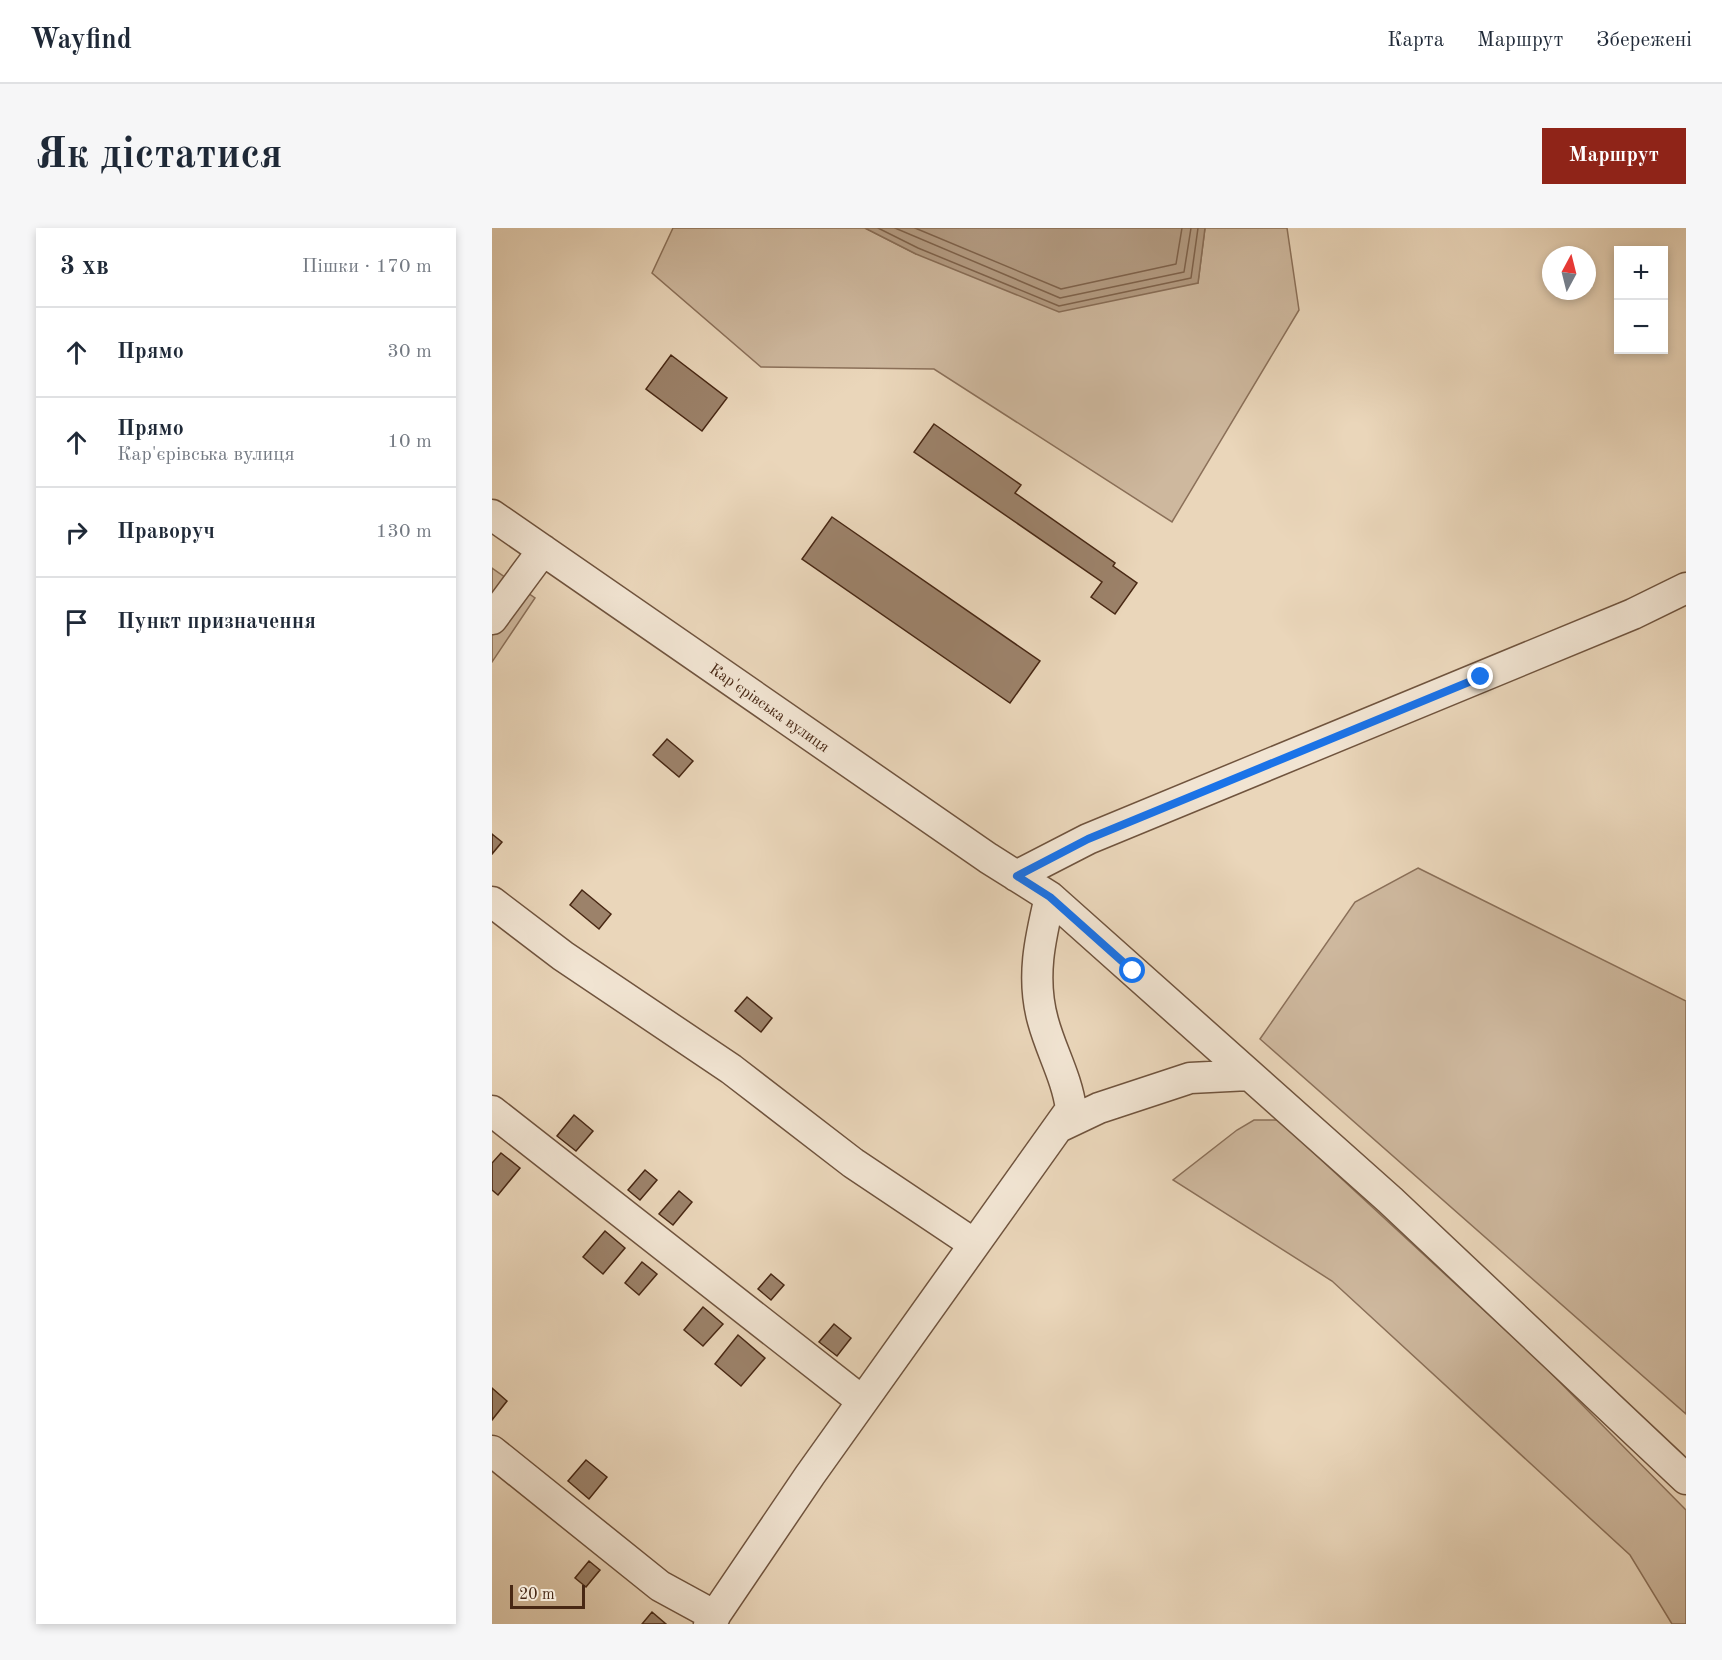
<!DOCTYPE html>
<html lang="uk">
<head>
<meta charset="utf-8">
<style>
  body { margin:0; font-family:"Old Standard TT",serif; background:#f6f6f7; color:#1f2937 }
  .controls { position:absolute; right:18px; top:18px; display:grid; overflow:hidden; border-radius:0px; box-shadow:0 3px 9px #0003 }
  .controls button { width:54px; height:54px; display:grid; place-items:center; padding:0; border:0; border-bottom:2px solid #e0e1e3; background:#fff; color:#1f2937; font:30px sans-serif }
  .compass { position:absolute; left:1050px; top:18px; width:54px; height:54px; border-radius:50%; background:#fff; box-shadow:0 3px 9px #0003; rotate:7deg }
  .scale { position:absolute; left:18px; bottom:15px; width:75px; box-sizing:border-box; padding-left:6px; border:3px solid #482814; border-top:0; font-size:16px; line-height:21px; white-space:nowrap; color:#482814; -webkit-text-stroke:4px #f1e4d2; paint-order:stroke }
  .stop { position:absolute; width:18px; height:18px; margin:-14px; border:4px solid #1a73e8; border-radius:50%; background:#fff }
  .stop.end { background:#1a73e8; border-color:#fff; box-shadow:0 2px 6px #0008 }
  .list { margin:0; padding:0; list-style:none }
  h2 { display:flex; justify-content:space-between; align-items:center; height:78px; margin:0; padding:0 24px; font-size:26px }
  h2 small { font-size:20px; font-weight:400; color:#747a83 }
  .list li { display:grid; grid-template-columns:39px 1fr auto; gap:18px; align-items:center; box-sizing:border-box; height:90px; padding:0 24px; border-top:2px solid #e0e1e3 }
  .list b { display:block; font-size:22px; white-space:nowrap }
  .list p { margin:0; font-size:20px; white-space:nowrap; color:#747a83 }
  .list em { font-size:20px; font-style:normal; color:#747a83 }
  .icon { flex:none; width:33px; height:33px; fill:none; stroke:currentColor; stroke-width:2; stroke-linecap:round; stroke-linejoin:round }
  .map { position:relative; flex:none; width:1194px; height:1396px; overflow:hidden; border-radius:0px }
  header { display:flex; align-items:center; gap:36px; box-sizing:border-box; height:84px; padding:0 30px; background:#fff; border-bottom:2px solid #e0e1e3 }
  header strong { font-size:28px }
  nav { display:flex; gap:33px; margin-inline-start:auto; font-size:21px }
  .intro { display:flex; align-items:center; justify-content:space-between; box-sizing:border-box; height:144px; padding:0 36px }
  h1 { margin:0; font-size:42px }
  .button { padding:15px 27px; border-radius:0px; background:#8f2418; color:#fff; font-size:21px; font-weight:700 }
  main { display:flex; gap:36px; padding:0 36px }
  aside { flex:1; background:#fff; border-radius:0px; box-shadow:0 3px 9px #0003 }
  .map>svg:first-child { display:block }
</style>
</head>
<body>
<header>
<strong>Wayfind</strong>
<nav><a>Карта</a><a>Маршрут</a><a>Збережені</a></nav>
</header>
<div class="intro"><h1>Як дістатися</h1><a class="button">Маршрут</a></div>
<main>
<aside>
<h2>3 хв<small>Пішки · 170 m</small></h2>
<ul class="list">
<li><svg class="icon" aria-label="ahead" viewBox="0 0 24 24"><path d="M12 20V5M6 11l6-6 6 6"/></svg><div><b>Прямо</b></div><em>30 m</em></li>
<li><svg class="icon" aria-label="ahead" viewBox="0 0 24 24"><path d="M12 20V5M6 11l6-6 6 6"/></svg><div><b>Прямо</b><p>Кар'єрівська вулиця</p></div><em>10 m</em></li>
<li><svg class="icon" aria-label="right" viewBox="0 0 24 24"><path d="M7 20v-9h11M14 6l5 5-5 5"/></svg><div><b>Праворуч</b></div><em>130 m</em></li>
<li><svg class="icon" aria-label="arrive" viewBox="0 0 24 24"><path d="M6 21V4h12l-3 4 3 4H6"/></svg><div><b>Пункт призначення</b></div></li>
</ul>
</aside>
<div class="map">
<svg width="1194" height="1396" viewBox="0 0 1194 1396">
  <rect width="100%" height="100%" fill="#ead6ba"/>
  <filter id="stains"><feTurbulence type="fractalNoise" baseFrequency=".00333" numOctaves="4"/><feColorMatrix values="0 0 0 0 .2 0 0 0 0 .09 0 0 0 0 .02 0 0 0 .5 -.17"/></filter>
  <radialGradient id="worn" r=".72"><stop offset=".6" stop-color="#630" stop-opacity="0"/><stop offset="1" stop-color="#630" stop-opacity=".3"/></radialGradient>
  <path fill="#ceb89e" stroke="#8b7059" stroke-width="1.5" d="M181,0H373L424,26L706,55L713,0H795L807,82L680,294L442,141L269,139L160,45Z
    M0,340L43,370L0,434Z
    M926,640L1194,773V1186L768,811L863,674Z
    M762,892H786L1047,1133L1194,1282V1396H1180L1138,1327L840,1053L681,952L745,902Z"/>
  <path fill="#b39b82" stroke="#886d56" stroke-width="1.5" d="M373,0H713L706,55L567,84L424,26Z"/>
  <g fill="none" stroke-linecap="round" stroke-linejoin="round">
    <path stroke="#7e624b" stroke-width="1.5" d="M386,0L426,20L567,78L699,50L706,0
      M403,0L568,70L692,44L699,0
      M423,0L569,61L684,36L690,0"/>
  </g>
  <path fill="#9c826a" stroke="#482814" stroke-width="1.5" d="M179,127L235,170L210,203L154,161Z
    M442,196L529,257L523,265L623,335L621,338L645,355L623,386L599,369L610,354L422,224Z
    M340,289L548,433L518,475L310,331Z
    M175,511L201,533L187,549L161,527Z
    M0,606L10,614L0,626Z
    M90,662L119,686L107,701L78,677Z
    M255,769L280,790L269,804L243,783Z
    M82,887L101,903L84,923L65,908Z
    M9,925L28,940L6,967L0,962V935Z
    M153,942L165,952L148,972L136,962Z
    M187,963L200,974L181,997L167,986Z
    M113,1003L133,1020L111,1046L91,1029Z
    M150,1034L165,1046L147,1067L133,1055Z
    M279,1046L292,1057L279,1072L266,1061Z
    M211,1079L231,1096L211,1118L192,1102Z
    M342,1096L359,1110L345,1128L327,1114Z
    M246,1107L273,1130L249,1158L223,1136Z
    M0,1160L15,1173L0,1192Z
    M94,1232L115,1249L97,1271L76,1253Z
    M97,1333L108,1342L94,1359L83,1350Z
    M160,1384L174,1396H150Z"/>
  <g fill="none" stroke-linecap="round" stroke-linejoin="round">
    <defs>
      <path id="minor" d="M0,287L496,630L558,669L898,972L1194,1251
        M0,391L51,322
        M524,648L596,611L1141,386L1194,360
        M0,674L71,728L239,841L361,935L482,1016
        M0,883L370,1173
        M567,899L607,880L698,850L757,847
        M0,1223L168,1358L223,1388
        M217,1396L318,1247L579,881C575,850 559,823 551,793C539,750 548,711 558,669"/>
    </defs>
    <use href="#minor" stroke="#70543e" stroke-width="33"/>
    <use href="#minor" stroke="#f1e4d2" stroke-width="30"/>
  </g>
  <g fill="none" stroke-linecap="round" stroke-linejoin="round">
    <path stroke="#1a73e8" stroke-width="8" d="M641,743L558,669L525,648L596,611L989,449"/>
  </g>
  <g text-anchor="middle" stroke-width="5" stroke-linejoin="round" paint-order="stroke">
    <g font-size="16" fill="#482814" stroke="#f1e4d2">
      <text transform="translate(278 479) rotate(35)" y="6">Кар'єрівська вулиця</text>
    </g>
  </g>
  <rect width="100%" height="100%" filter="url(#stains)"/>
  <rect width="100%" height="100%" fill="url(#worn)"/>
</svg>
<div class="controls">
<button>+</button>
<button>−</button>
</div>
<svg class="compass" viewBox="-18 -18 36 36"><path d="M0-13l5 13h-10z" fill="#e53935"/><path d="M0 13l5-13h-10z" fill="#747a83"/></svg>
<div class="scale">20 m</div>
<div class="stop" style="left:641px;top:743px"></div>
<div class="stop end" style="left:989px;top:449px"></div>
</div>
</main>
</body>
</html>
